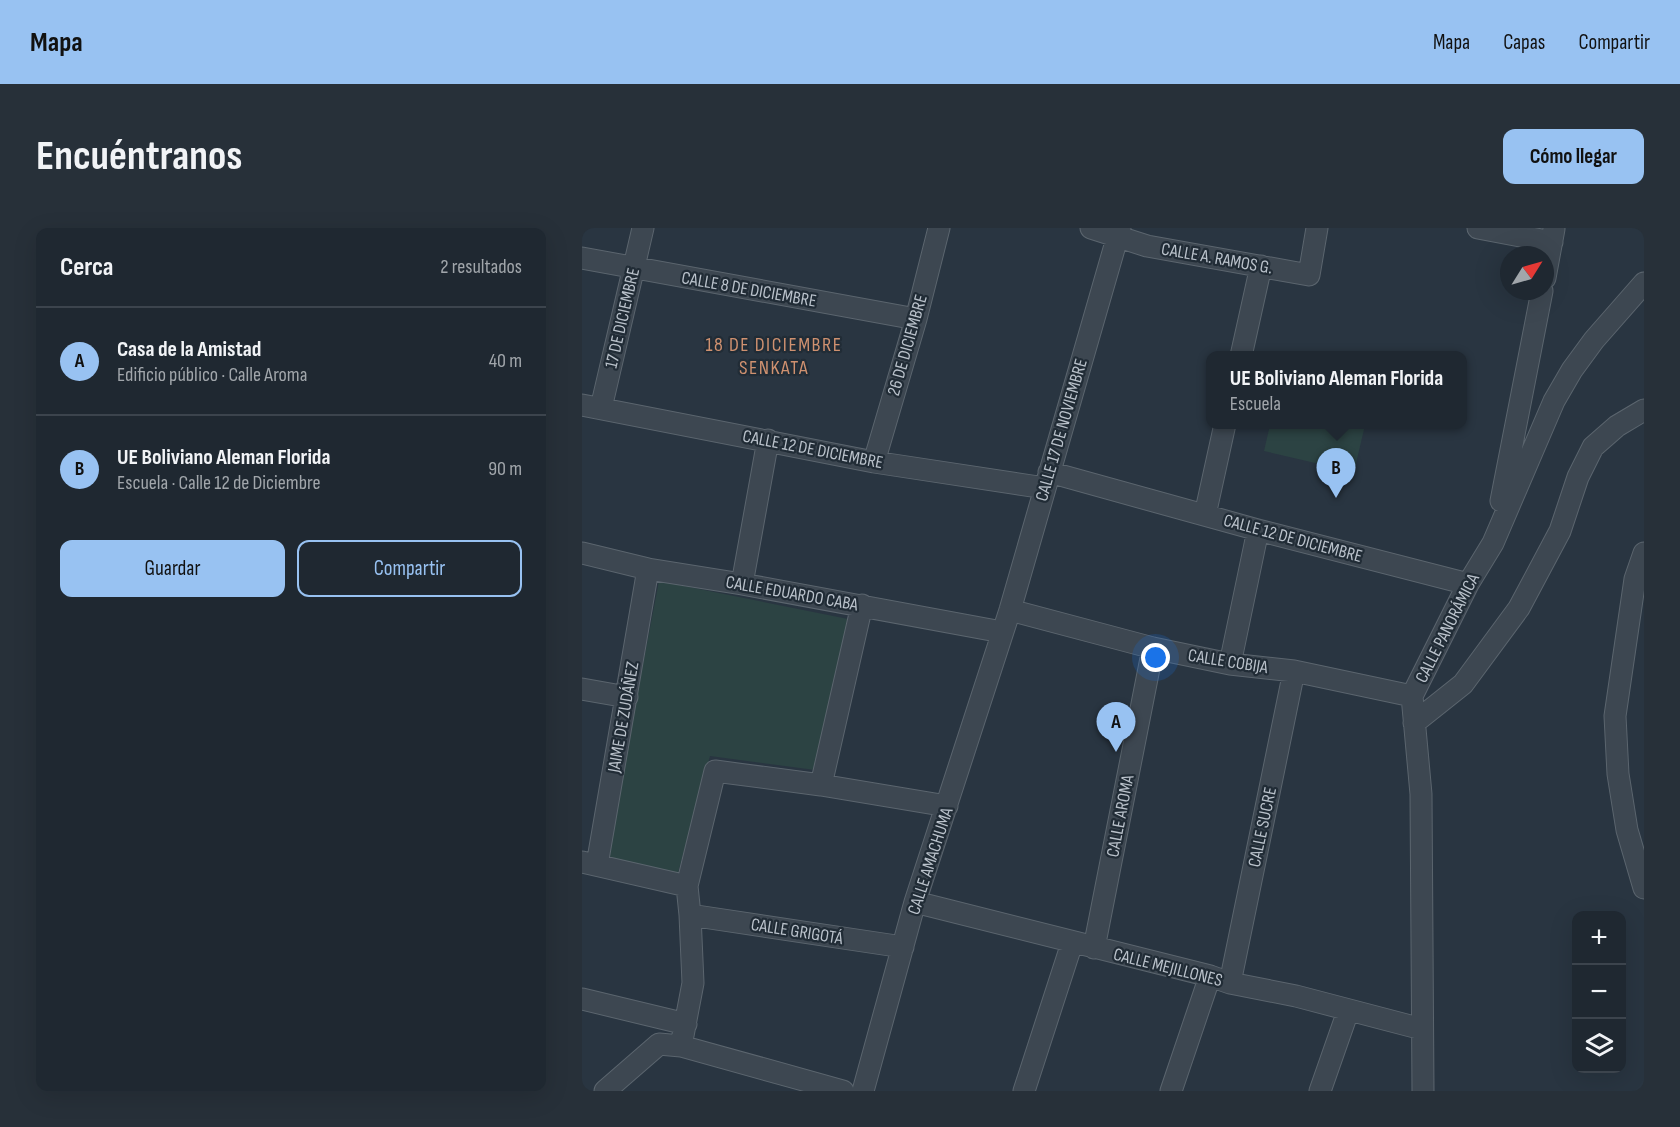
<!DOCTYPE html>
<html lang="es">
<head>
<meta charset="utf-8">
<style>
  body { margin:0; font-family:"Sofia Sans Condensed",sans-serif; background:#273039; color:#f1f3f6 }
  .controls { position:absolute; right:18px; bottom:18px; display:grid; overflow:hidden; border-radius:12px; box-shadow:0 6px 24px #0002 }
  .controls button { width:54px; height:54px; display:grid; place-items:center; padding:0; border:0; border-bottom:2px solid #3c444d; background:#1f2831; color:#f1f3f6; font:30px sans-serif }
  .compass { position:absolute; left:918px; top:18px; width:54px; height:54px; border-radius:50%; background:#1f2831; box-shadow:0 6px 24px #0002; rotate:53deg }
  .you { position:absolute; left:574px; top:430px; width:21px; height:21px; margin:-15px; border:4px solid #fff; border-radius:50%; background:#1a73e8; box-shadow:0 0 0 9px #1a73e833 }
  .badge { display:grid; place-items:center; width:39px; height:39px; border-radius:50%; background:#98c2f2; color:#111; font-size:20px; font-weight:700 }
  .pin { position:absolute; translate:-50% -50px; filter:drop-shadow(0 2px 3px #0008) }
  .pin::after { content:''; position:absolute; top:32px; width:21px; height:18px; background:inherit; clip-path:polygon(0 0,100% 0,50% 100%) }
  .popup { position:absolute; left:624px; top:123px; width:261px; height:78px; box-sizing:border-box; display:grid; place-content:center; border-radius:12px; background:#1f2831; filter:drop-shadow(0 2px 4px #0005); font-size:20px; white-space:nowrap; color:#a1a6ab }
  .popup b { font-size:22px; color:#f1f3f6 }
  .popup::after { content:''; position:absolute; left:50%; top:100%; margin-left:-12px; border:12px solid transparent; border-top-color:#1f2831 }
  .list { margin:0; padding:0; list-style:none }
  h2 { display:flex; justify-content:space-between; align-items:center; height:78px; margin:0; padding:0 24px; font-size:26px }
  h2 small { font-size:20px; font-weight:400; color:#a1a6ab }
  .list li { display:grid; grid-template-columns:39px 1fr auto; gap:18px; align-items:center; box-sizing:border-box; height:108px; padding:0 24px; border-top:2px solid #3c444d }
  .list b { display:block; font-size:22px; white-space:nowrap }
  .list p { margin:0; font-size:20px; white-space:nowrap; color:#a1a6ab }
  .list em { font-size:20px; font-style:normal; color:#a1a6ab }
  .actions { display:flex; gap:12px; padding:18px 24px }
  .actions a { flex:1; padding:14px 0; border:2px solid #98c2f2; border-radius:12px; text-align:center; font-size:21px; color:#98c2f2 }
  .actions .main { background:#98c2f2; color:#111 }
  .icon { flex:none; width:33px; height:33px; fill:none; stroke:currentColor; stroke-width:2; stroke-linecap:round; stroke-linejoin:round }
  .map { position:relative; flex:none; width:1062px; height:863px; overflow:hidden; border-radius:12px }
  header { display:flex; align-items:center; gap:36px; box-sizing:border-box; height:84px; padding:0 30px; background:#98c2f2; color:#111 }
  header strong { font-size:28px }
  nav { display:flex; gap:33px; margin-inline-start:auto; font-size:21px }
  .intro { display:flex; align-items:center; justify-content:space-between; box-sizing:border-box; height:144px; padding:0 36px }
  h1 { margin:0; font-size:42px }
  .button { padding:15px 27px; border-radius:12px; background:#98c2f2; color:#111; font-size:21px; font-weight:700 }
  main { display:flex; gap:36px; padding:0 36px }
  aside { flex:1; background:#1f2831; border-radius:12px; box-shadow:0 6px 24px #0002 }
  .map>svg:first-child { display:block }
</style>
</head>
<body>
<header>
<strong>Mapa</strong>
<nav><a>Mapa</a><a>Capas</a><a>Compartir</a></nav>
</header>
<div class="intro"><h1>Encuéntranos</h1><a class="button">Cómo llegar</a></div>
<main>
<aside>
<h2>Cerca<small>2 resultados</small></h2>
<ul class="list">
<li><span class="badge">A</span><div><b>Casa de la Amistad</b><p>Edificio público · Calle Aroma</p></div><em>40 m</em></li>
<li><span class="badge">B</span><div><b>UE Boliviano Aleman Florida</b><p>Escuela · Calle 12 de Diciembre</p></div><em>90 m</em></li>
</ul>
<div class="actions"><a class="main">Guardar</a><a>Compartir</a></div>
</aside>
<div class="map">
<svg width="1062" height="863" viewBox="0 0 1062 863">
  <rect width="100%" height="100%" fill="#293541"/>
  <path fill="#2c4343" d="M688,197H783L772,244L682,223Z
    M77,353L266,391L233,542L128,528L96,645L24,629Z"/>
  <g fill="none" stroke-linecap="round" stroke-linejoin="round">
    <defs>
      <path id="minor" d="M509,0L565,18L727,47L735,0
        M896,0L970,14
        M0,30L334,91
        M963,50L972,1
        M659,128L679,38
        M0,177L292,234L463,260
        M19,180L61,0
        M292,234L334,91L357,0
        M467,244L676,302L886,356
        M919,273L960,63
        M623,287L643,196
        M0,325L66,341L160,356L420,404
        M1062,325L1053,351L1033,488L1036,546L1045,602L1062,660
        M160,356L186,212
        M428,382L571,420L648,436L712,443L830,468
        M648,436L676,302
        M0,461L45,469
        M832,495L881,456L937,380L978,303L996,249L1011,219L1035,198L1062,182
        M239,557L280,377
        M0,634L105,658
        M15,637L66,341
        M333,674L628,748L648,755L714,768L840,801
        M108,687L321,719
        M512,720L571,420
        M648,755L712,443
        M0,771L104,796
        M99,818L111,755L108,687L105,658L133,543L239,557L365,578
        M23,863L77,816L99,818L261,863
        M281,863L333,674L428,382L538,0
        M442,863L490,715
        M589,863L628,748
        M738,863L766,783
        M841,863L839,566L830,468L886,356L911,315L972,173L990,142L1012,112L1062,55"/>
    </defs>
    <use href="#minor" stroke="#5b656e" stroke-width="23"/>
    <use href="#minor" stroke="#3d4751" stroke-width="21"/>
  </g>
  <g text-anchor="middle" stroke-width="4.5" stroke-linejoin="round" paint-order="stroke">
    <g font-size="18" fill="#bac2cb" stroke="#212c36">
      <text transform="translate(635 30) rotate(10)" y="6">CALLE A. RAMOS G.</text>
      <text transform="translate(167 61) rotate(10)" y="6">CALLE 8 DE DICIEMBRE</text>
      <text transform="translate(40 90) rotate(-77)" y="6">17 DE DICIEMBRE</text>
      <text transform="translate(325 117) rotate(-74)" y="6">26 DE DICIEMBRE</text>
      <text transform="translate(479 202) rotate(-74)" y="6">CALLE 17 DE NOVIEMBRE</text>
      <text transform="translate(231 221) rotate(11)" y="6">CALLE 12 DE DICIEMBRE</text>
      <text transform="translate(711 310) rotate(15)" y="6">CALLE 12 DE DICIEMBRE</text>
      <text transform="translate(210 365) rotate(10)" y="6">CALLE EDUARDO CABA</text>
      <text transform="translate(865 400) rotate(-63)" y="6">CALLE PANORÁMICA</text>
      <text transform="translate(646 433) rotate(9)" y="6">CALLE COBIJA</text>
      <text transform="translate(41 489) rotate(-80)" y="6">JAIME DE ZUDÁÑEZ</text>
      <text transform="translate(538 588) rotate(-79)" y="6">CALLE AROMA</text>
      <text transform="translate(680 599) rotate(-78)" y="6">CALLE SUCRE</text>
      <text transform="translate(348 633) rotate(-72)" y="6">CALLE AMACHUMA</text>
      <text transform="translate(215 703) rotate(9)" y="6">CALLE GRIGOTÁ</text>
      <text transform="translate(586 739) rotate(14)" y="6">CALLE MEJILLONES</text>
    </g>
    <g font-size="20" letter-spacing="1.5" fill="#cf9170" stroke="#212c36">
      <text x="192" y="123">18 DE DICIEMBRE<tspan x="192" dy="23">SENKATA</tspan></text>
    </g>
  </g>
</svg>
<div class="controls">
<button>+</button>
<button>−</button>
<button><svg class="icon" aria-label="layers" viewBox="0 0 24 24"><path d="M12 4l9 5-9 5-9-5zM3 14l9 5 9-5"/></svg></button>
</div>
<svg class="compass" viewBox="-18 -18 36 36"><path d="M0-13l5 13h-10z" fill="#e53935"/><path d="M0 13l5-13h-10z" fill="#a1a6ab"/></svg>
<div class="you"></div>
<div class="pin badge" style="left:534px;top:524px">A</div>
<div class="pin badge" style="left:754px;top:270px">B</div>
<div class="popup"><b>UE Boliviano Aleman Florida</b>Escuela</div>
</div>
</main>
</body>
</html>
